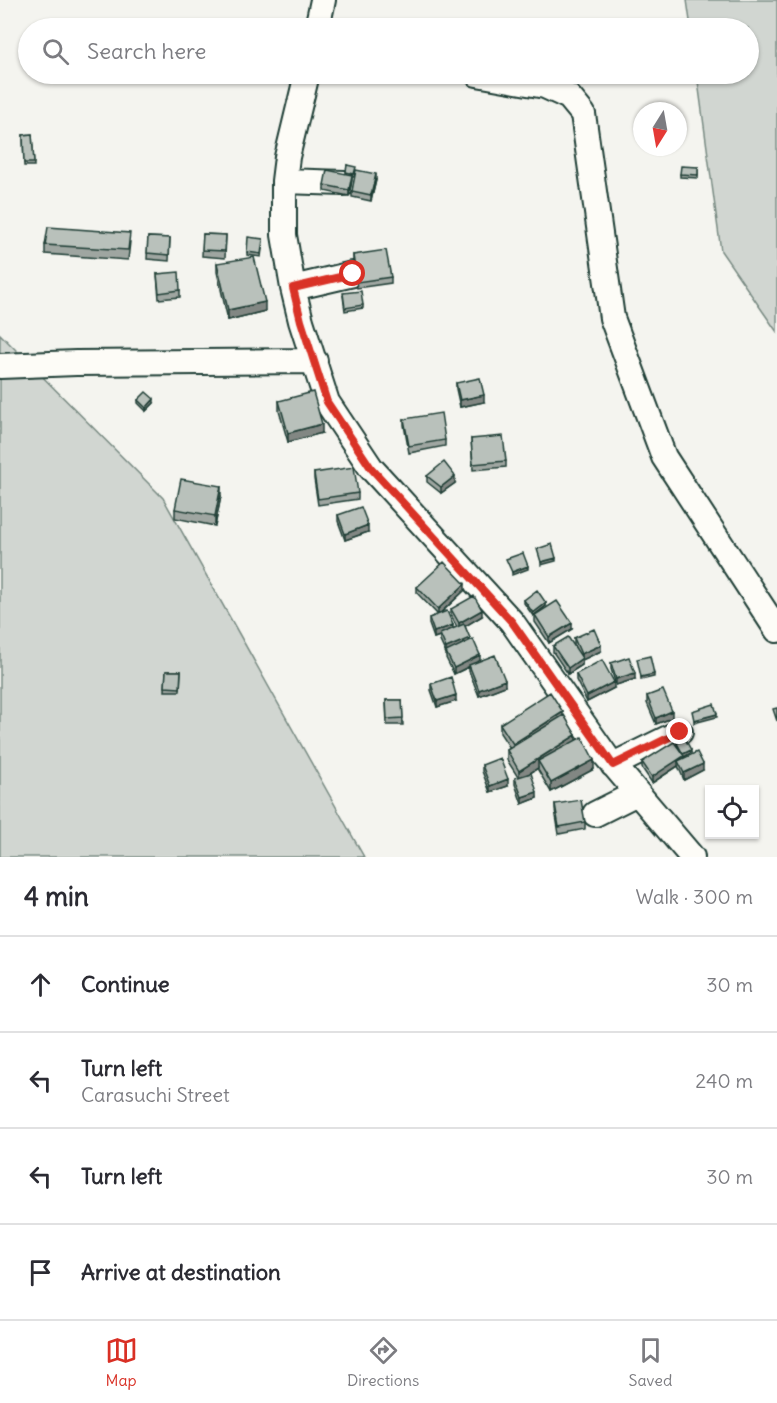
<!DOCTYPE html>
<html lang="en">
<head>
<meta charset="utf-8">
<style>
  body { margin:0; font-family:Delius,sans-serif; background:#f7f7f7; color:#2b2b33 }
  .controls { position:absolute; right:18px; bottom:18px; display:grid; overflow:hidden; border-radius:0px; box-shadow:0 2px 4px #0004 }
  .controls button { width:54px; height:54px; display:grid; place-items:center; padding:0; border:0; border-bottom:2px solid #e1e1e2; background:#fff; color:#2b2b33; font:30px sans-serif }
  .compass { position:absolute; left:633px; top:102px; width:54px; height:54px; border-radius:50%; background:#fff; box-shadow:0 2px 4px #0004; rotate:191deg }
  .stop { position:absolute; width:18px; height:18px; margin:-14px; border:4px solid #d93025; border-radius:50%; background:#fff }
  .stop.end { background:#d93025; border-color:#fff; box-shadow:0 2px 6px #0008 }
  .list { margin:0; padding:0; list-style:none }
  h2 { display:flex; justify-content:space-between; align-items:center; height:78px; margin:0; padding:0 24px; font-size:26px }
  h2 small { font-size:20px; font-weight:400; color:#7c7c81 }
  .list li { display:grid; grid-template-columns:39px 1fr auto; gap:18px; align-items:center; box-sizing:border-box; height:96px; padding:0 24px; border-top:2px solid #e1e1e2 }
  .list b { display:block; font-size:22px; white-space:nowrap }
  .list p { margin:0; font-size:20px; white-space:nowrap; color:#7c7c81 }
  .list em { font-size:20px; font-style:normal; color:#7c7c81 }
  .icon { flex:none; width:33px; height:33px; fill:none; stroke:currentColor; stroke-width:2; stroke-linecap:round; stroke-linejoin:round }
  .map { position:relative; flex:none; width:777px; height:857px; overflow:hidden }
  .search { position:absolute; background:#fff; box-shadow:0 2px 4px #0004; left:18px; right:18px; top:18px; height:66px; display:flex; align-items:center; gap:15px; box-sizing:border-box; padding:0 21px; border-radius:33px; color:#7c7c81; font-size:22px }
  .sheet { height:462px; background:#fff }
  nav { display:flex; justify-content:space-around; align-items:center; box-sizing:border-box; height:84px; border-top:2px solid #e1e1e2; background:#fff; font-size:16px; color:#7c7c81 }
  nav a { display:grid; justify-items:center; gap:3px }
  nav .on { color:#d93025 }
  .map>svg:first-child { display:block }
</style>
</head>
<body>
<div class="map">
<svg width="777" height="857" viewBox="0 0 777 857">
  <rect width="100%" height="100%" fill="#f4f4ef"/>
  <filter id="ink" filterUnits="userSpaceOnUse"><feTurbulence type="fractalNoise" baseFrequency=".0167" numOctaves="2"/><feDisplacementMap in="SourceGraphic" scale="12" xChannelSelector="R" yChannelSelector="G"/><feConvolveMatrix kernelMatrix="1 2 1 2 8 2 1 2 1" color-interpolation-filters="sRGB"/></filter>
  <g filter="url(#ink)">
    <path fill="#d1d6d1" stroke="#788a82" stroke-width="1.5" d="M687,0H777V332L721,251L697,74H748V28H691Z
      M0,334L163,498L364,857H0Z"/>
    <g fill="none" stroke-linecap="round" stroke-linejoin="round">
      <defs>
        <path id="minor" d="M317,28L323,0
          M307,74L287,157L284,181V235L293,288L301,321L327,402L371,468L512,622L606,756L692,857
          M477,74L545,86L569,97L583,114L612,318L664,457L777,630
          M284,181L344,183
          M293,288L353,274
          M0,366L76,363L315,361
          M613,765L680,732
          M595,814L637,793"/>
      </defs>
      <use href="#minor" stroke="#1f3d34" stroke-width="28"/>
      <use href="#minor" stroke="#fdfcf7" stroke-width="24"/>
    </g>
    <path fill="#9fa6a1" stroke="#1f3d34" stroke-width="1.5" d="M402,74V80L385,81V75Z
      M32,134L34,166H24L23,135Z
      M347,165L356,170L354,177H352L349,196L324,191V185L346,174Z
      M698,167V178L680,177V174Z
      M376,180L371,201L352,197V191Z
      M203,234L226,235L225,258L202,256Z
      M148,237L170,238L169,261L147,259Z
      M130,242L128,260L45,254V245Z
      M263,242L261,257L247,255V252Z
      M353,255L391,277V283L357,288L353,261Z
      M217,263L265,311L228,320L217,272Z
      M157,274L180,290V297L159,299Z
      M343,296L363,305V308L345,311Z
      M456,383L484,402L460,407L456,389Z
      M138,400L154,403L146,411L138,403Z
      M279,401L322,433L288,442L279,411Z
      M404,419L445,440V446L409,453L404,425Z
      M471,439L506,461V467L473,470Z
      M314,473L358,493V499L318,505L314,479Z
      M427,476L455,483L441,493L427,482Z
      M221,496L215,526L175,518V509Z
      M338,515L368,532L345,540L338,521Z
      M417,587L465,590L440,614L453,629L457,627L451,616V609L482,616L465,626L470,640L480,661L505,686L479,696L469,671V667L454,674L446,658V654L440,641V636L434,638L429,624V618L438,615L417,593Z
      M524,600L546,606L533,616L524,603Z
      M535,615L572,629L549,643L535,622Z
      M574,638L601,651L582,660V665L568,674L553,652V646L575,648L574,645Z
      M611,663L635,679L616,685L611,669Z
      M166,671H181L180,691H165Z
      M576,674L614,688L587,702L576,680Z
      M431,684L456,701L437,707L431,690Z
      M647,696L672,718L656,724L647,703Z
      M386,700H402L403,725H387Z
      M563,716L576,740L594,769L551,792L538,770V768L530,773L537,798L522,804L515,784V778L518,777L507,760V750L510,748L500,733V724Z
      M677,743L691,753L684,757V758L703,770L684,780L678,766L652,783L642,768V762L677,747Z
      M482,765L508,786L490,792L482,771Z
      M555,804L585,822V829L559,834L555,810Z"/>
    <path fill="#828783" stroke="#1f3d34" stroke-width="1.5" d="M376,174V180L371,201V195Z
      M352,175V181L349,196V190Z
      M265,302V311L228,320V310Z
      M484,395V402L460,407V400Z
      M154,399V403L146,411V408Z
      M322,424V433L288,442V433Z
      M455,476V483L441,493V487Z
      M221,486V496L215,526V516Z
      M368,525V532L345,540V534Z
      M556,558V561L541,565V562Z
      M528,566V569L512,575V572Z
      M465,584V590L438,615V609Z
      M546,603V606L533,616V613Z
      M482,610V616L459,630V623Z
      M572,623V629L549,643V637Z
      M453,625V631L434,638V632Z
      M470,638V644L446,652V648Z
      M601,645V651L582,660V665L568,674V668L581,659V654Z
      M480,655V661L454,674V668Z
      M635,673V679L616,685V679Z
      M654,674V677L641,680V677Z
      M505,680V686L479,696V690Z
      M614,682V688L587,702V696Z
      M456,695V701L437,707V701Z
      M672,711V718L656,724V718Z
      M563,712V722L513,754V744Z
      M717,714V717L694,723V720Z
      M576,735V745L538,761V768L519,780V771Z
      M691,750V753L684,757V762L678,761V766L652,783V777L683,754Z
      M594,760V769L551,792V783Z
      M703,764V770L684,780V773Z
      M508,779V786L490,792V786Z
      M537,792V798L522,804V797Z"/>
    <path fill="#b9c1bb" stroke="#1f3d34" stroke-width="1.5" d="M385,74H402V77L385,78Z
      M32,134L34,163H24L23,135Z
      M347,165L356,167L354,174L346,172Z
      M681,166L698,167V175L680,174Z
      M327,170L352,175L349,190L324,185Z
      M356,170L376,174L371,195L352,191Z
      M48,227L130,233L128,250L45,245Z
      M203,234L226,235L225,251L202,250Z
      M148,237L170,238L169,255L147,253Z
      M248,237L263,239L261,254L247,252Z
      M386,250L391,277L357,282L353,255Z
      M254,257L265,302L228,310L217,263Z
      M179,272L180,290L159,293L157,274Z
      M361,291L363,305L345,308L343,293Z
      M480,378L484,395L460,400L456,383Z
      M146,392L154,399L146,408L138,400Z
      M313,392L322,424L288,433L279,401Z
      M441,413L445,440L409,446L404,419Z
      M503,436L506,461L473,464L471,439Z
      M444,462L455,476L441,487L427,476Z
      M354,467L358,493L318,499L314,473Z
      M181,479L221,486L215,516L175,509Z
      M361,507L368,525L345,534L338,515Z
      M552,544L556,558L541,562L537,549Z
      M523,553L528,566L512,572L506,559Z
      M444,562L465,584L438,609L417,587Z
      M537,590L546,603L533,613L524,600Z
      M474,596L482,610L459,623L451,609Z
      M557,601L572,623L549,637L535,615Z
      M447,611L453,625L434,632L429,618Z
      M464,624L470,638L446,648L440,634Z
      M594,629L601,645L581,654L574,638Z
      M568,637L582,658L568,668L553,646Z
      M473,639L480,655L454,668L446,652Z
      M495,655L505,680L479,690L469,665Z
      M650,656L654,674L641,677L637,659Z
      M629,657L635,673L616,679L611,663Z
      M602,660L614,682L587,696L576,674Z
      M166,671H181L180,688L165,687Z
      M451,677L456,695L437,701L431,684Z
      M663,690L672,711L656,718L647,696Z
      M550,692L563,712L513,744L500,724Z
      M386,700H402L403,718L387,719Z
      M714,704L717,714L694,720L692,711Z
      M777,708V721L773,709Z
      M564,715L576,735L519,771L507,750Z
      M582,737L594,760L551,783L538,761Z
      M685,739L691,750L683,754L677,743Z
      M674,742L684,756L652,777L642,762Z
      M697,752L703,764L684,773L678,761Z
      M500,758L508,779L490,786L482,765Z
      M531,773L537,792L522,797L515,778Z
      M581,800L585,822L559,827L555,804Z"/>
  </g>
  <g fill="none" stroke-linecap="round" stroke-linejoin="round" filter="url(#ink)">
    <path stroke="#d93025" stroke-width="8" d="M353,274L293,288L301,321L327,402L371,468L512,622L613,765L680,732"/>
  </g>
</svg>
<div class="controls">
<button><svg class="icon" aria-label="locate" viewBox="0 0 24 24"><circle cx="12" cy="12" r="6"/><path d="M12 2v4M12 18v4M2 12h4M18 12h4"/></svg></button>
</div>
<svg class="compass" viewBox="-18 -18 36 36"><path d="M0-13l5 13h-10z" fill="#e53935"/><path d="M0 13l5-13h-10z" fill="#7c7c81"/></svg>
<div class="stop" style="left:353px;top:274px"></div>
<div class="stop end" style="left:680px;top:732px"></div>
<div class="search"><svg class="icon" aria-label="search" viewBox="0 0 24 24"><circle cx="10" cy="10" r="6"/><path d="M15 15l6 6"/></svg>Search here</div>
</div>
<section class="sheet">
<h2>4 min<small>Walk · 300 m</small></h2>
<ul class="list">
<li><svg class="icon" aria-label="ahead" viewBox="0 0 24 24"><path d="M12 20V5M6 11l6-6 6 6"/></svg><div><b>Continue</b></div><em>30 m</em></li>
<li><svg class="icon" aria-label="left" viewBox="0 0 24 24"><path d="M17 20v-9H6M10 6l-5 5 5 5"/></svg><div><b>Turn left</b><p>Carasuchi Street</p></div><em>240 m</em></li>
<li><svg class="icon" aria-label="left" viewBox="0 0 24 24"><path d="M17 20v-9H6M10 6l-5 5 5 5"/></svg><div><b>Turn left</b></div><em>30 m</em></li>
<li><svg class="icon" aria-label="arrive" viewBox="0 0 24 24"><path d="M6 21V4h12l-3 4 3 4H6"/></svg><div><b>Arrive at destination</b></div></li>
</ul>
</section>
<nav>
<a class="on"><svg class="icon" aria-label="map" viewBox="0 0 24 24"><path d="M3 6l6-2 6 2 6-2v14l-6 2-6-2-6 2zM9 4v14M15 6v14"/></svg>Map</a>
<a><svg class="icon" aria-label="directions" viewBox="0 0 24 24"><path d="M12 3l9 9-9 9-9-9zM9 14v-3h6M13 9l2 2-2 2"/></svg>Directions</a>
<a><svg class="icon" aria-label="saved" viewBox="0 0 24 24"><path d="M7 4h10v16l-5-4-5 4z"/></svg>Saved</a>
</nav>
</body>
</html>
